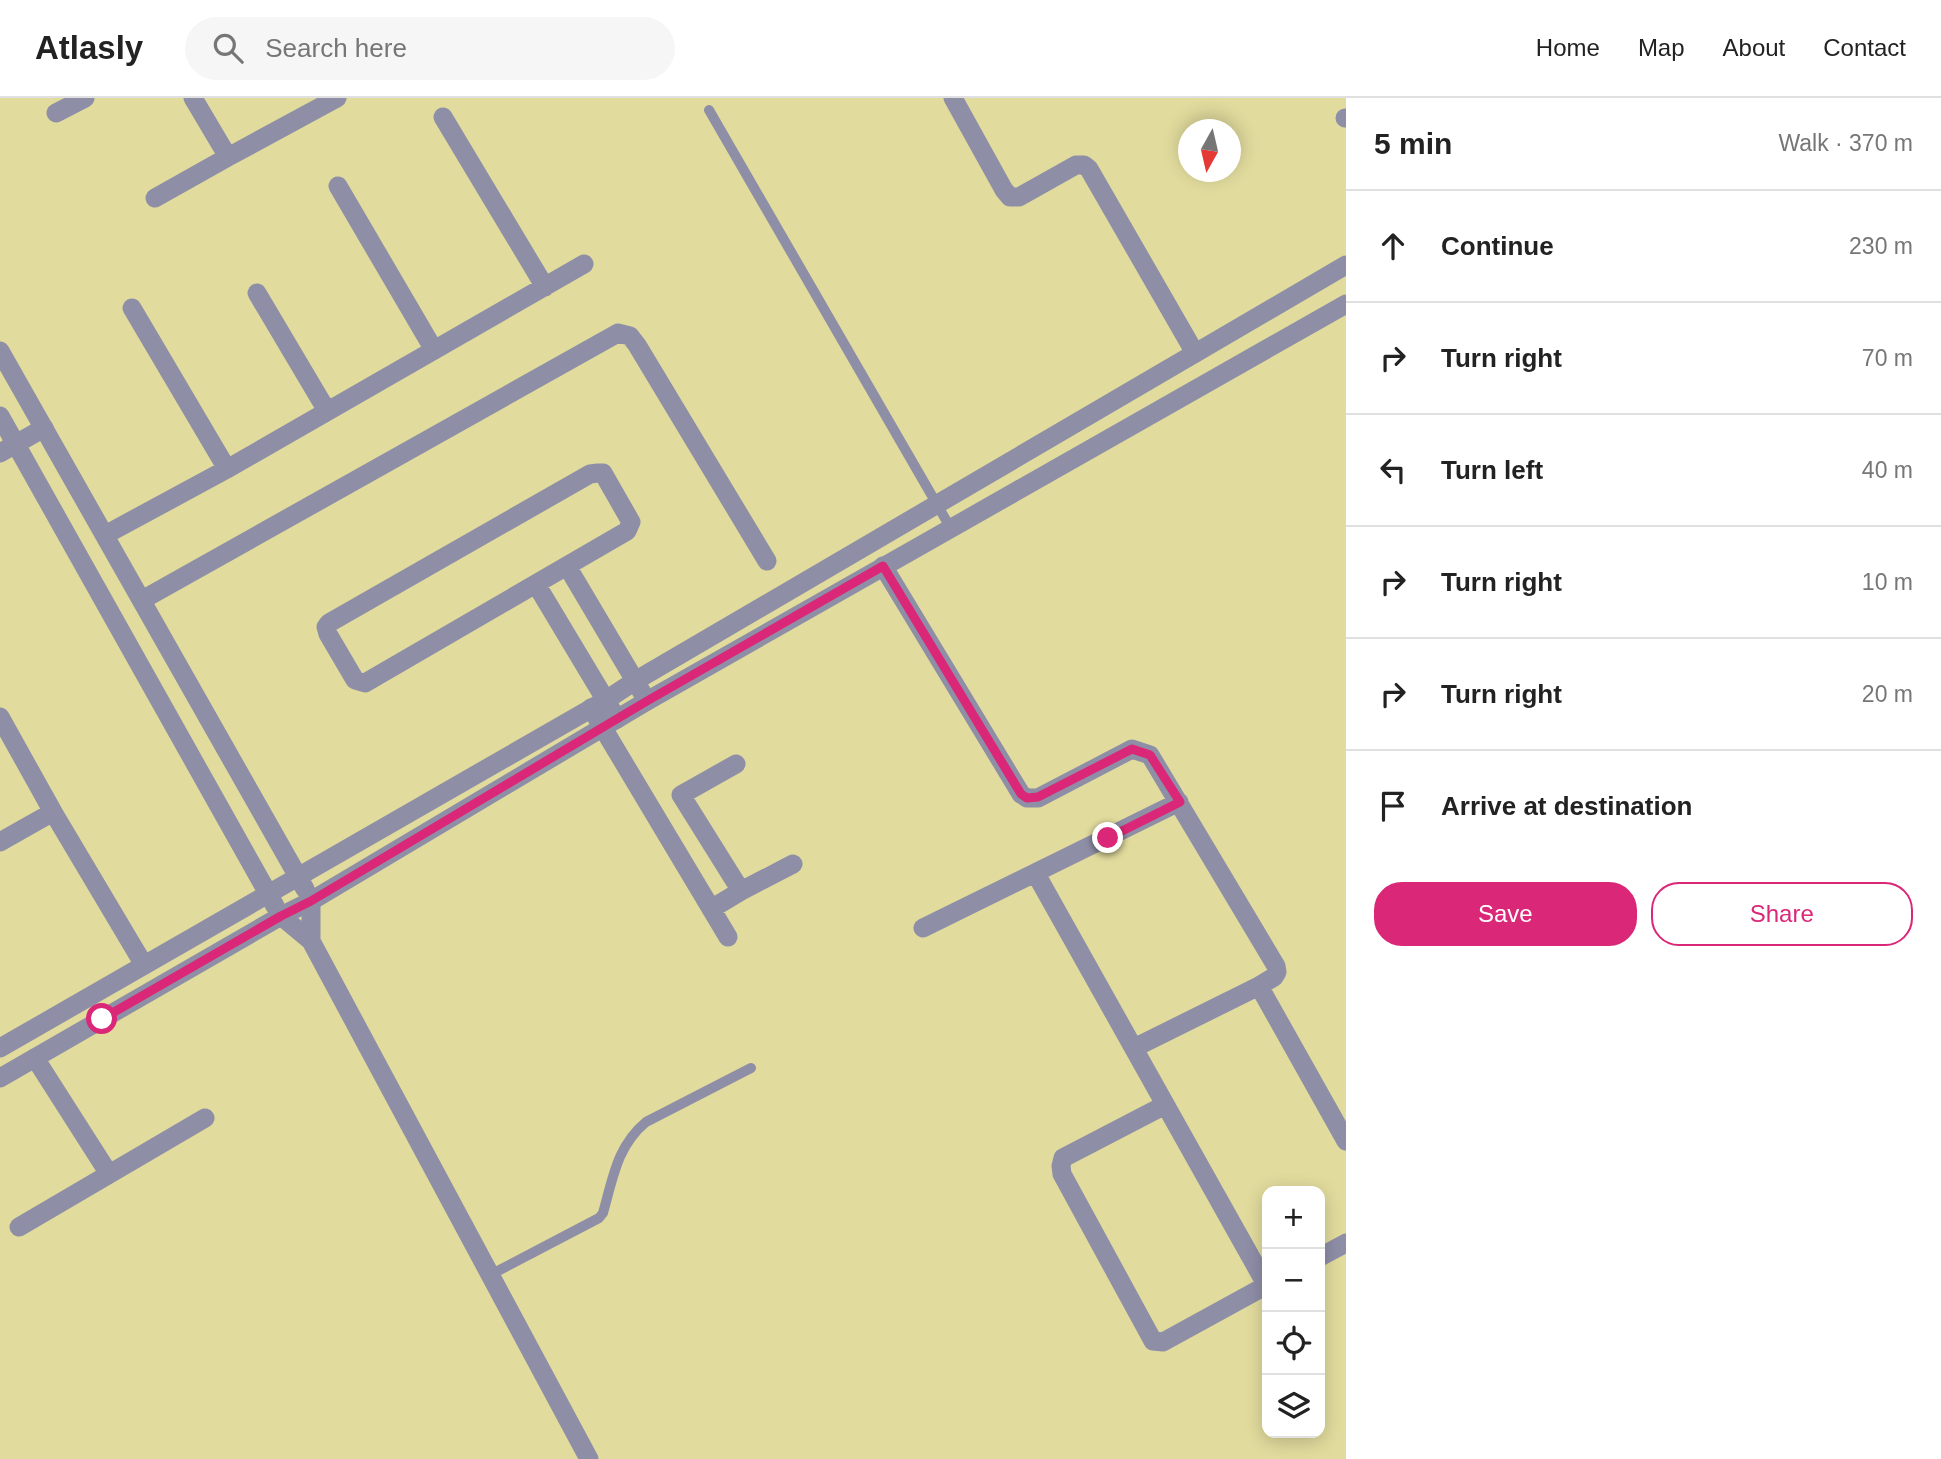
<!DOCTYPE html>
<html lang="en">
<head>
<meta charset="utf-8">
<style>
  body { margin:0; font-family:Helvetica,sans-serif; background:#f6f6f6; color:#222 }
  .controls { position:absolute; right:21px; bottom:21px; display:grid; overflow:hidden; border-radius:14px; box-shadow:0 4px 18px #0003 }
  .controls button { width:63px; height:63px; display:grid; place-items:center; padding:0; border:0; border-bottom:2px solid #e0e0e0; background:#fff; color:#222; font:35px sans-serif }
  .compass { position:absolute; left:1178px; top:21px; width:63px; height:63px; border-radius:50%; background:#fff; box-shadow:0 4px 18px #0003; rotate:188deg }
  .stop { position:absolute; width:21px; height:21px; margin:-16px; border:5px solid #db2777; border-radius:50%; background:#fff }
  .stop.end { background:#db2777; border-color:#fff; box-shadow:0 2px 7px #0008 }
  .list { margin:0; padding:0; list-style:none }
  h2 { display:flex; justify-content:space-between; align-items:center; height:91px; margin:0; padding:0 28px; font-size:30px }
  h2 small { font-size:23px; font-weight:400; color:#767676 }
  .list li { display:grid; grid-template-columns:46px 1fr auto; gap:21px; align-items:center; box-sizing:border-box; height:112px; padding:0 28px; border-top:2px solid #e0e0e0 }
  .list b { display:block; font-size:26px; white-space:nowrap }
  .list em { font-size:23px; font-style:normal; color:#767676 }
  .actions { display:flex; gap:14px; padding:21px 28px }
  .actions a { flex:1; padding:16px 0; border:2px solid #db2777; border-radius:28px; text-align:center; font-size:24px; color:#db2777 }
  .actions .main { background:#db2777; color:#fff }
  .icon { flex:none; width:38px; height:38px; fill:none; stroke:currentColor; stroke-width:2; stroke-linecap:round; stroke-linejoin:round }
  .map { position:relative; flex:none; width:1346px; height:1361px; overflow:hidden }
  header { display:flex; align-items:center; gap:42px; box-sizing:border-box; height:98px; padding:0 35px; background:#fff; border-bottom:2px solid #e0e0e0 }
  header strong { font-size:33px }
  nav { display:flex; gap:38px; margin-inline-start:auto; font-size:24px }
  .search { width:490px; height:63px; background:#f6f6f6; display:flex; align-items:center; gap:18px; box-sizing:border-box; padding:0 24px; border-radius:38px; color:#767676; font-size:26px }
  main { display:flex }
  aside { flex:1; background:#fff }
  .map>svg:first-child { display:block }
</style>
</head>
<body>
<header>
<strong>Atlasly</strong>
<div class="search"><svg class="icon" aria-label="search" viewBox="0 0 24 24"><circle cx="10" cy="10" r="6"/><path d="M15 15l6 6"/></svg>Search here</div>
<nav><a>Home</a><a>Map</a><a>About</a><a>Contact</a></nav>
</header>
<main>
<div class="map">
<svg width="1346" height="1361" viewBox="0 0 1346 1361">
  <rect width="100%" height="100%" fill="#e1db9d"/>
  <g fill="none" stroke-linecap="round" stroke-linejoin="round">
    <path stroke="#8e8fa7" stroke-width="10" d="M709,12L950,429
      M490,1177L599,1120L603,1115C613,1080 617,1048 646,1024L751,970"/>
    <path stroke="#8e8fa7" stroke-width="19" d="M193,0L228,59L337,0
      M953,0L1004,92L1010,99H1019L1076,67H1084L1089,71L1195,255
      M56,15L85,0
      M443,19L545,189
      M1345,20H1346
      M338,88L434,252
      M155,100L228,59
      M257,195L327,313
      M132,210L227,371
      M0,355L44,330
      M598,375H603L631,424L627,433L365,585L355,582L328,536L326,529L329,525L590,376Z
      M105,437L227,371L584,166
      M567,468L647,603
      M883,468L1021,696L1027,700H1038L1132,651L1150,657L1276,868L1277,874L1274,879L1259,888L1134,950
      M536,486L617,621
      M142,502L618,235L630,238L637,247L767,463
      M591,610L728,839
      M0,619L53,714L144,867
      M0,744L53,714
      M1036,776L1267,1188
      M741,793L793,766
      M711,811L741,793L681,697L736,666
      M281,818L311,843L589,1361
      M923,830L1179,704
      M311,843V803
      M1259,888L1346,1043
      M35,960L109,1076
      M1165,1007L1063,1060L1061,1068L1062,1076L1153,1243L1163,1244L1267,1187
      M19,1129L205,1020
      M1320,1159L1346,1145"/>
    <path stroke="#8e8fa7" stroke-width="19" d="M0,253L305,791
      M0,318L275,808
      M0,950L606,602L635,583L1346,167
      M0,980L281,818L311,803L647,603L1346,206"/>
  </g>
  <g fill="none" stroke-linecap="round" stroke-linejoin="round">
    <path stroke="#db2777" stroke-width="9" d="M102,921L281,818L311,803L647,603L883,468L1021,696L1027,700L1038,699L1132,651L1150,657L1180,704L1108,740"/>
  </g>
</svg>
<div class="controls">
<button>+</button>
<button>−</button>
<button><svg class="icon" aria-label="locate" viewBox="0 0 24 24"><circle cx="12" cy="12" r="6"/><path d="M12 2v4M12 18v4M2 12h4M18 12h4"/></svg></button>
<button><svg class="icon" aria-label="layers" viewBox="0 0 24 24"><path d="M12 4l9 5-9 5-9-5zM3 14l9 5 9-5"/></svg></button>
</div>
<svg class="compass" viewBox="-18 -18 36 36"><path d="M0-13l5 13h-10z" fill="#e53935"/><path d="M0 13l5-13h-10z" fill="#767676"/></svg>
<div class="stop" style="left:102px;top:921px"></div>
<div class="stop end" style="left:1108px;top:740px"></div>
</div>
<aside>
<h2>5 min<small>Walk · 370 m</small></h2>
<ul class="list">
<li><svg class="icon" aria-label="ahead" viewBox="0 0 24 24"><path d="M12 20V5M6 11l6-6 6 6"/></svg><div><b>Continue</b></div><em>230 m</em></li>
<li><svg class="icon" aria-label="right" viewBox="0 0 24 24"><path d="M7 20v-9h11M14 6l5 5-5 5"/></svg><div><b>Turn right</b></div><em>70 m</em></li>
<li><svg class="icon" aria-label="left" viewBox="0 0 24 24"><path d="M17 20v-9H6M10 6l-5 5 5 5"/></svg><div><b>Turn left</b></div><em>40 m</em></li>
<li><svg class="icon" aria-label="right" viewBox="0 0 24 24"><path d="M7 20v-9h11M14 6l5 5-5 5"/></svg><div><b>Turn right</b></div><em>10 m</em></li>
<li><svg class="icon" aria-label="right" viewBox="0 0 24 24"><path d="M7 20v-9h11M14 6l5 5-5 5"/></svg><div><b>Turn right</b></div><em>20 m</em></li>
<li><svg class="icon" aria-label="arrive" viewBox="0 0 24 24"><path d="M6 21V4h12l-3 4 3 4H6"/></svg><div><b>Arrive at destination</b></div></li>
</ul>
<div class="actions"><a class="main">Save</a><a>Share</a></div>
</aside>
</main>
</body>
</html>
